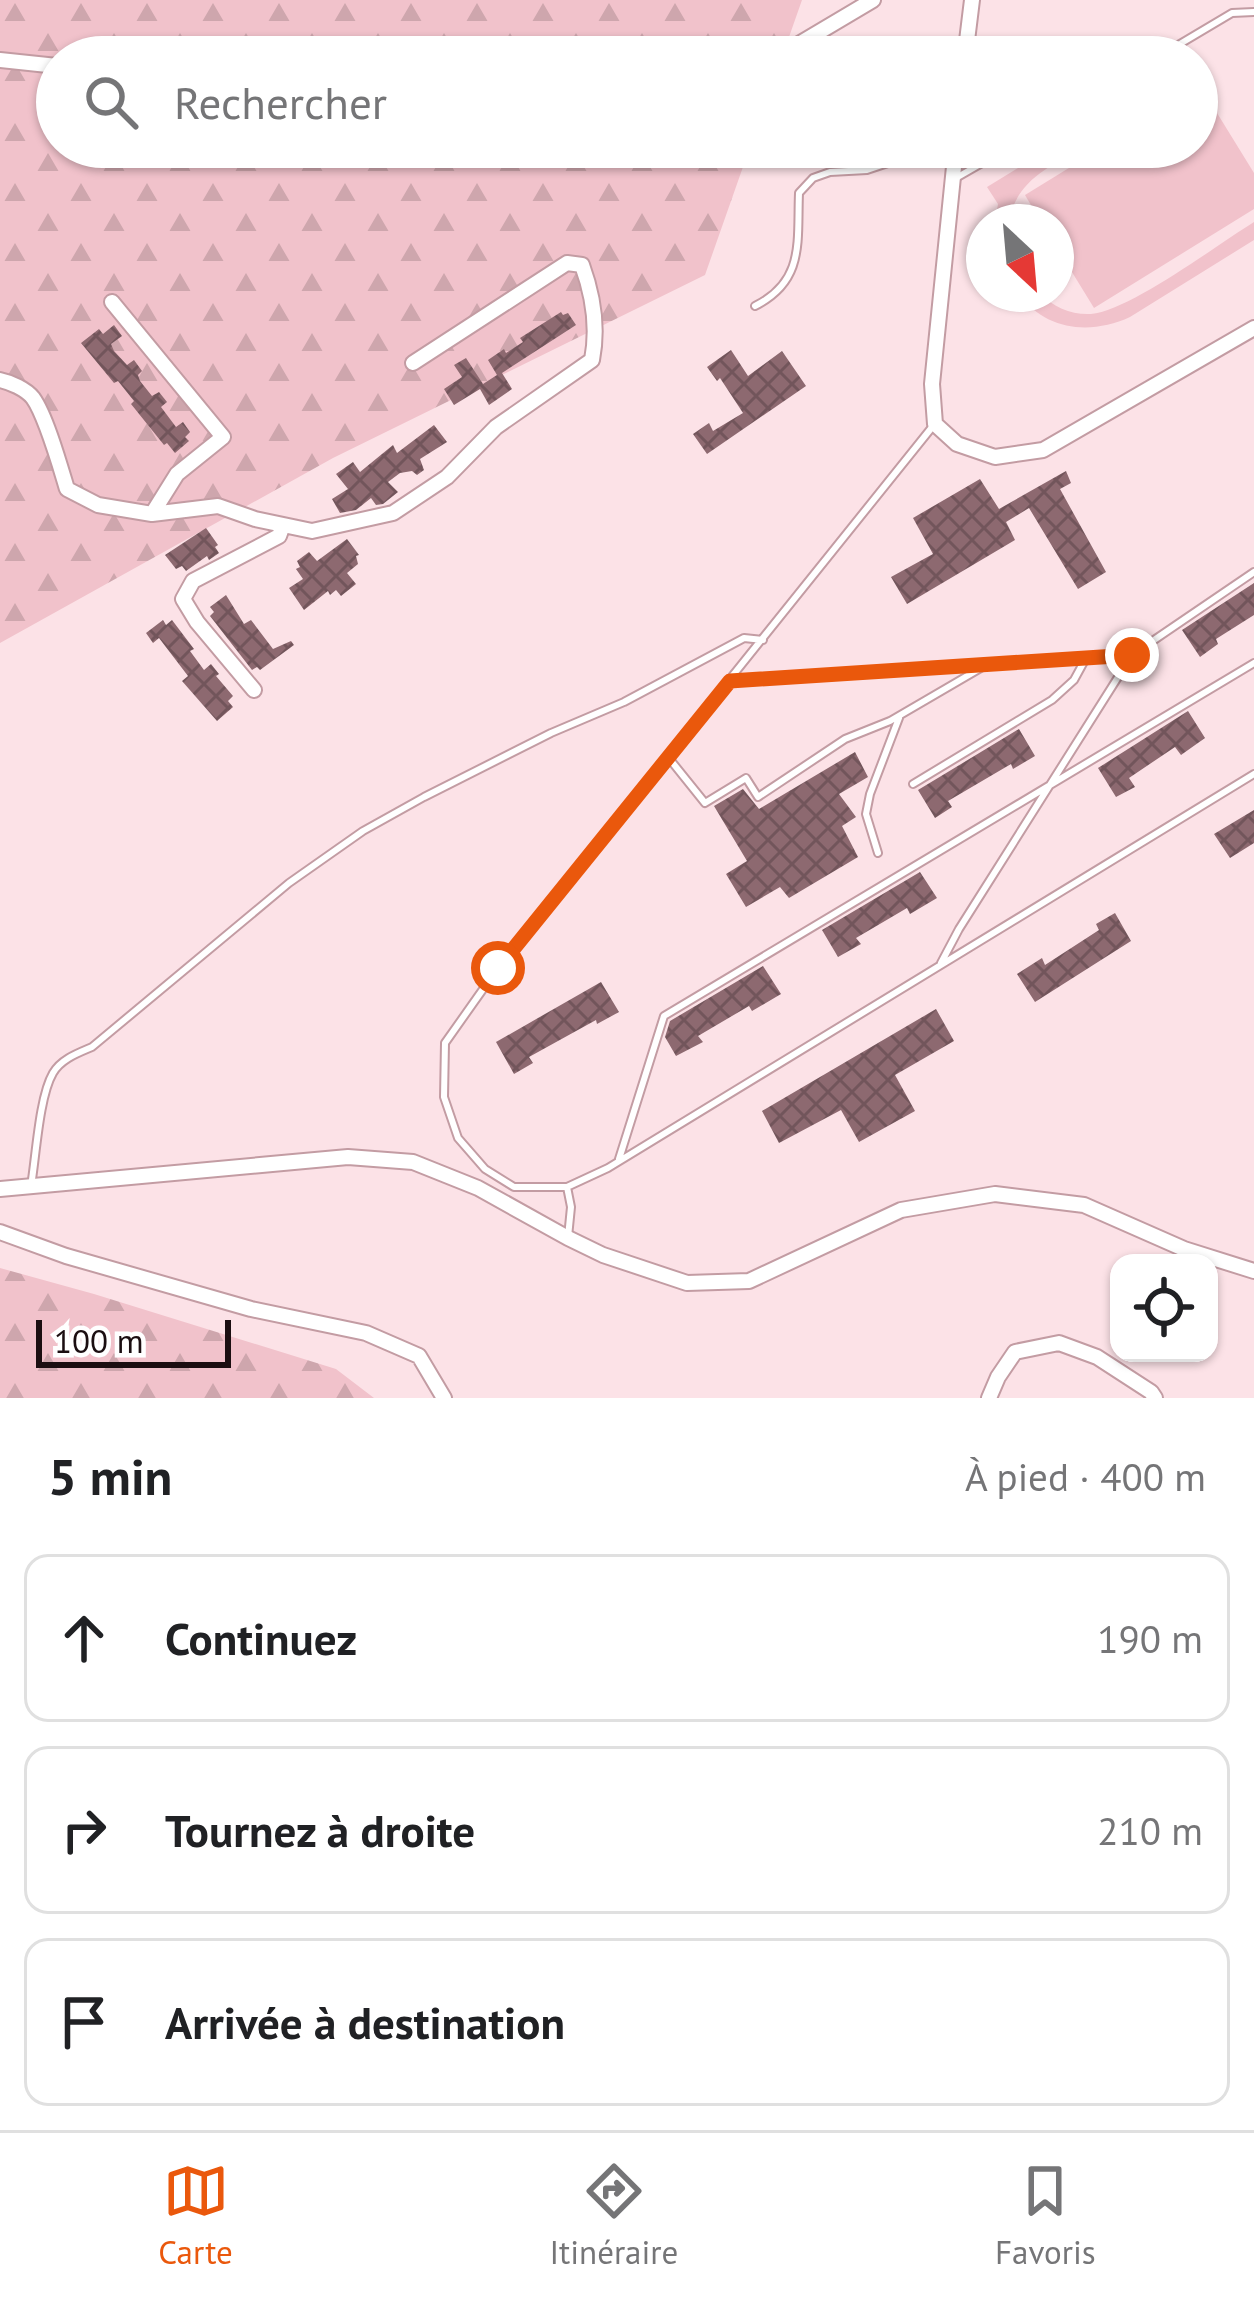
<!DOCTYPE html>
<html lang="fr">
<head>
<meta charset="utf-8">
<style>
  body { margin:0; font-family:"PT Sans",sans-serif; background:#f2f2f2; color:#202124 }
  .controls { position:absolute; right:36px; bottom:36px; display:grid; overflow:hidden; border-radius:24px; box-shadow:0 3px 9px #0004 }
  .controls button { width:108px; height:108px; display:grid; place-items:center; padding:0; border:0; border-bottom:3px solid #e0e0e0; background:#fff; color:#202124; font:60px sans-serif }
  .compass { position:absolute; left:966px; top:204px; width:108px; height:108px; border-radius:50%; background:#fff; box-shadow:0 3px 9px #0004; rotate:154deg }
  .scale { position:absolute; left:36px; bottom:30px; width:195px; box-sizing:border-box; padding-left:12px; border:6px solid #1b0e11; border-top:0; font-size:33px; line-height:42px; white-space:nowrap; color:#1b0e11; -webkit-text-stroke:9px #fff; paint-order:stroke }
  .stop { position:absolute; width:36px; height:36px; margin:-27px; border:9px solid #ea580c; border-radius:50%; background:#fff }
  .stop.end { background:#ea580c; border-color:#fff; box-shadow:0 3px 12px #0008 }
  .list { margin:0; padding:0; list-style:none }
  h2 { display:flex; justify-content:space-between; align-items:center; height:156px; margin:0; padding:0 48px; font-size:51px }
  h2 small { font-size:39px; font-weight:400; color:#757577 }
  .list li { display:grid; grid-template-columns:78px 1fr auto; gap:36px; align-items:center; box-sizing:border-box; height:168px; margin:0 24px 24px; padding:0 24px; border:3px solid #e0e0e0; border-radius:24px }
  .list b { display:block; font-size:45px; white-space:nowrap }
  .list em { font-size:39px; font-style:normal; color:#757577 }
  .icon { flex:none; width:66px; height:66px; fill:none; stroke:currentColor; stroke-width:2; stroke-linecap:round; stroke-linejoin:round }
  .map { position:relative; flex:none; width:1254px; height:1398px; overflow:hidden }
  .search { position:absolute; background:#fff; box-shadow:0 3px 9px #0004; left:36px; right:36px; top:36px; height:132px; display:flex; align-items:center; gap:30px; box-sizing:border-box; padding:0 42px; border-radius:66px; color:#757577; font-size:45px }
  .sheet { height:732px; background:#fff }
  nav { display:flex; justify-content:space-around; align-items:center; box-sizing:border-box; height:168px; border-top:3px solid #e0e0e0; background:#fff; font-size:33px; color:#757577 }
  nav a { display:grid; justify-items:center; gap:6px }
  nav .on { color:#ea580c }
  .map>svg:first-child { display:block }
</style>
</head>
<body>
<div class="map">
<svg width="1254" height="1398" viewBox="0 0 1254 1398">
  <defs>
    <pattern id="forest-firs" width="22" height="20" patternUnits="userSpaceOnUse" patternTransform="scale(3)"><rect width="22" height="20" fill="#f1c2cb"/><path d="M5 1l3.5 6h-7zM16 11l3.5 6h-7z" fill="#cea6ad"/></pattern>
    <pattern id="building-cross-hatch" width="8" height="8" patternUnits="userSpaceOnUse" patternTransform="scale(3)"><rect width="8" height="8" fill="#8d6970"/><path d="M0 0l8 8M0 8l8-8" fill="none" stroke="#72555b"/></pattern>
  </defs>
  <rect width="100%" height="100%" fill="#fce2e7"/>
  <path fill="url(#forest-firs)" d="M0,0H802L782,57H57V147H750L705,275L333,458L0,643Z
    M0,1268L94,1294L336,1369L374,1398H0Z"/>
  <path fill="#f1c2cb" d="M1201,87L1254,173V209L1094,308L1056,246V222H1041L1025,195L1103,147H1197V89Z
    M1052,147H1082C1049,168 1016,180 1009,222H995L998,204L987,187Z
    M1254,222V240L1130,317C1091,335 1046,331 1019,294H1040C1054,307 1071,315 1091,314C1129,311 1217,245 1254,222Z"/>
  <path fill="url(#building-cross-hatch)" d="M561,312L563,315L568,313L576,325L502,373L512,389L489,405L480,389L454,405L444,389L462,377L454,365L466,358L483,384L497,375L488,360L504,349L506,353L523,342L520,338Z
    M114,325L122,336L111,344L114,351L127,365L134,360L142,371L138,375L140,381L152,396L159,392L167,402L161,407L176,427L183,422L190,432L185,437L189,441L175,453L167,443L164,445L131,404L134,401L118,381L114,383L81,343L99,329L103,334Z
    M731,350L748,376L782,351L806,386L707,454L693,434L709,423L713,431L743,413L720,378L717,381L707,367Z
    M434,425L447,442L420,459L424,470L417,475L412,471L400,473L388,482L398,492L383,504L376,505L371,498L356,510L340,513L332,499L348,489L336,474L353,462L360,472L393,445L397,453Z
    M1066,471L1071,483L1060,489L1106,572L1078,589L1029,508L1006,522L1015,540L907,604L891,577L933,554L913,518L980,479L999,509Z
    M206,528L218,545L215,547L219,553L209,560L207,556L186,571L182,566L176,569L165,555Z
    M347,539L359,555L356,556L358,564L347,573L356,584L341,596L336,590L330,595L328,591L304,610L289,588L303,579L296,569L300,567L297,561L309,552L317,561Z
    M1254,583V615L1216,639L1218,644L1200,657L1182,630Z
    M226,595L244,624L251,620L273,649L291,641L294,645L260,670L257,667L252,670L210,616L214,612L210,607Z
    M163,620L166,625L172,620L194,649L190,651L204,670L211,664L219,674L216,676L233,696L228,701L233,707L217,721L182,681L188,676L159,638L153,643L146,633Z
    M1188,711L1205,738L1181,755L1175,747L1129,778L1135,787L1116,797L1098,768Z
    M1019,729L1035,756L1013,769L1011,764L948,801L952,807L935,818L918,790Z
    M855,752L868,777L839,794L856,817L842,826L858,857L789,898L780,887L746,907L726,874L747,861L714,806L743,789L759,809Z
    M1254,810V843L1230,858L1214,834Z
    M920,872L937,898L910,914L907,908L856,938L861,944L838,957L822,930Z
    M1115,913L1131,941L1035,1002L1017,974L1042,958L1045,965L1099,930L1096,924Z
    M763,966L781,994L752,1011L749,1006L698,1036L703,1042L676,1056L665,1037L670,1021Z
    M601,982L619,1012L597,1024L596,1020L529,1057L533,1063L514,1074L496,1042Z
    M936,1009L954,1041L895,1075L915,1111L859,1142L841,1110L779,1143L762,1111Z"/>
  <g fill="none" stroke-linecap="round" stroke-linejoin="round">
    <defs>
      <path id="service" d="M1158,57L1232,13L1254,12
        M956,178L1010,147
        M755,306C805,281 797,242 799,193L813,178L830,172L867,170L891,162L906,147
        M933,426L498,968L445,1043L444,1097L458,1138L485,1169L514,1187H567L608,1168L1254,774
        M732,681L983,665
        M668,757L705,803L746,778L758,797L845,739L890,721L986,665L1132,655
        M913,784L1052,700L1074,680L1086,658
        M878,853L866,814L870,794L899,718
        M941,963L959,929L1132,655L1254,572
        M619,1159L664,1016L1254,663
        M31,1186C36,1157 39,1097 53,1073C61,1059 78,1053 92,1047L289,883L363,831L424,797L551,733L624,702L744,638L763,640
        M567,1187L571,1207L568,1237"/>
      <path id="minor" d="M777,57L873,0
        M965,57L972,0
        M0,60L57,66
        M956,147L932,384L935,424L957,444L995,457L1043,450L1254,328
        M112,302L223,437L177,474L152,514
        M0,380C10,382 26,389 33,398C46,416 60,466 67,489L98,505L152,514L218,506L255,519L312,531L393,513L447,477L496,427L592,360C598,329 593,295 582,265L567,263L413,363
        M254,690L197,622L183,599L193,581L279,536L283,525
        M0,1189L348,1157L413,1162L478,1188L568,1238L603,1255L687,1283L749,1281L901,1210L995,1194L1084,1205L1184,1249L1254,1271
        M0,1232L66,1256L251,1309L366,1333L419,1356L444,1398
        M989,1398L998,1377L1015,1352L1059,1343L1097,1357L1151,1392L1155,1398"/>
    </defs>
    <use href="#service" stroke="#c39ca3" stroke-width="10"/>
    <use href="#minor" stroke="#c39ca3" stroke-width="18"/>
    <use href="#service" stroke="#fff" stroke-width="6"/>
    <use href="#minor" stroke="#fff" stroke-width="14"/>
  </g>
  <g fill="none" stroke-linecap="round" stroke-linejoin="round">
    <path stroke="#ea580c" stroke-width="15" d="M498,968L730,681L1132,655"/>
  </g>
</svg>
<div class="controls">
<button><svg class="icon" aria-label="locate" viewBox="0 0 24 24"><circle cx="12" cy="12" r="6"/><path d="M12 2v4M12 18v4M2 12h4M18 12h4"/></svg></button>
</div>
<svg class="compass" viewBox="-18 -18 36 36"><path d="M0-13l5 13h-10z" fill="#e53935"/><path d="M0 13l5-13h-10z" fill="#757577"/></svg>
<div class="scale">100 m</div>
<div class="stop" style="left:498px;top:968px"></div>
<div class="stop end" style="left:1132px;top:655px"></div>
<div class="search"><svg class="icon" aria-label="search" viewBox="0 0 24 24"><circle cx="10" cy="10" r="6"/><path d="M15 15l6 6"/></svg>Rechercher</div>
</div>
<section class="sheet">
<h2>5 min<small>À pied · 400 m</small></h2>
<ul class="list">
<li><svg class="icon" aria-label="ahead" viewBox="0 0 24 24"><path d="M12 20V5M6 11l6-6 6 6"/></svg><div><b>Continuez</b></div><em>190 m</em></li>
<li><svg class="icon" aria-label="right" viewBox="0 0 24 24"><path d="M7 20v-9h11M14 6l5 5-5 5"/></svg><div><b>Tournez à droite</b></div><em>210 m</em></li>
<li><svg class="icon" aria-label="arrive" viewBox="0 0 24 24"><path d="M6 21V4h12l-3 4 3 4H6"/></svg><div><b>Arrivée à destination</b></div></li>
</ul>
</section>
<nav>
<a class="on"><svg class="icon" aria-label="map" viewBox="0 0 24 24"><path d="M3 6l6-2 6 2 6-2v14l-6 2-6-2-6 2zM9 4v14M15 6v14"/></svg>Carte</a>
<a><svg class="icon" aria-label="directions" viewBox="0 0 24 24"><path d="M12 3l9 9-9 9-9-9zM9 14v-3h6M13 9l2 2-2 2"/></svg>Itinéraire</a>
<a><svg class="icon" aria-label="saved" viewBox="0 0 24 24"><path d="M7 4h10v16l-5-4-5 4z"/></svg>Favoris</a>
</nav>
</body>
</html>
